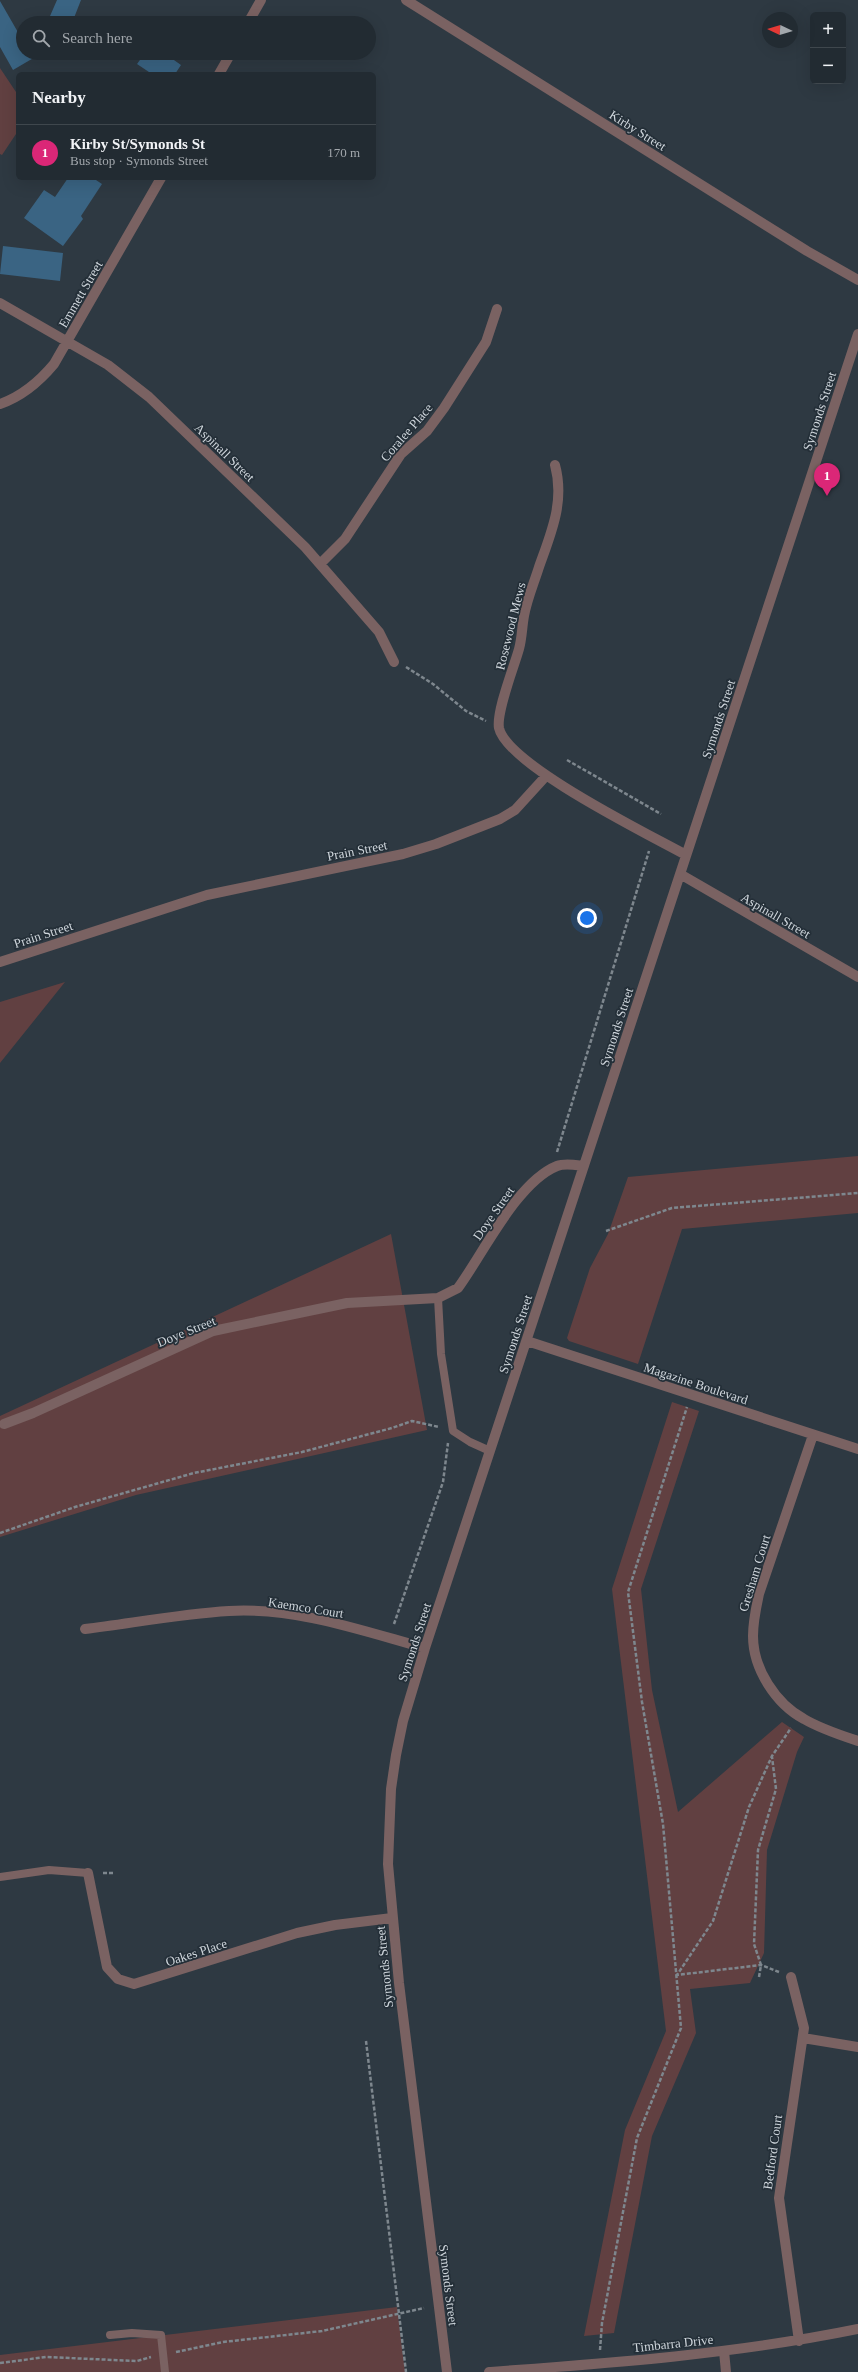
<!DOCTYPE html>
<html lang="en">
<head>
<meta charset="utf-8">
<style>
  body { margin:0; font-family:"Times New Roman",serif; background:#2e373e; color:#f1f3f6 }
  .controls { position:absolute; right:12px; top:12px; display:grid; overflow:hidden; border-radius:6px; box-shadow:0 4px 16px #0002 }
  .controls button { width:36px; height:36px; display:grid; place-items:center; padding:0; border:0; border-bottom:1px solid #3f474d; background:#222b32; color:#f1f3f6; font:20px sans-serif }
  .compass { position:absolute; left:762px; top:12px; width:36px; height:36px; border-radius:50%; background:#222b32; box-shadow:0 4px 16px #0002; rotate:274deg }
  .you { position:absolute; left:587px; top:918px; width:14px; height:14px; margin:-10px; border:3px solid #fff; border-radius:50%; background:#1a73e8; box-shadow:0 0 0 6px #1a73e833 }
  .badge { display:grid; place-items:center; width:26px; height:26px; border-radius:50%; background:#db2777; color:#fff; font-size:13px; font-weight:700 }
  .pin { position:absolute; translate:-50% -33px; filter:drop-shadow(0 1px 2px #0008) }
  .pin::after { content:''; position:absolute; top:21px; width:14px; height:12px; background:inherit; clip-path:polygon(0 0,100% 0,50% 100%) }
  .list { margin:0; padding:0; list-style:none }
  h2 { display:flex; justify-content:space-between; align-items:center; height:52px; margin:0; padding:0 16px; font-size:17px }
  h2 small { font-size:13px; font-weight:400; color:#a2a7ac }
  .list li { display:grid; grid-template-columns:26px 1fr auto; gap:12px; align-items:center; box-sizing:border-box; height:56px; padding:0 16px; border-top:1px solid #3f474d }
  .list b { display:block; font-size:15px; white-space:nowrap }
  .list p { margin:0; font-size:13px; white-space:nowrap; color:#a2a7ac }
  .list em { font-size:13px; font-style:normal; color:#a2a7ac }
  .icon { flex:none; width:22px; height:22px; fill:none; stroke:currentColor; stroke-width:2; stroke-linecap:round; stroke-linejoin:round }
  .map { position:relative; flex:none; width:858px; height:2372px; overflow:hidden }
  .search { position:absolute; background:#222b32; box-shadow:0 4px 16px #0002; left:16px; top:16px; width:360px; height:44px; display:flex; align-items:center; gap:10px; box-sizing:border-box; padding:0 14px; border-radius:22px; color:#a2a7ac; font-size:15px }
  .panel { position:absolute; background:#222b32; box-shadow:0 4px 16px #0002; left:16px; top:72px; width:360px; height:108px; border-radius:6px }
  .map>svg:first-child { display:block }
</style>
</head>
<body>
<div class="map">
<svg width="858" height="2372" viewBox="0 0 858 2372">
  <rect width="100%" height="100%" fill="#2e3942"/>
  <path fill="#614041" d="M0,68L18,95V131L2,155L0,154Z
    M65,982L0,1063V1002Z
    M858,1156V1213L682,1229L638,1364L569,1341L567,1338L590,1268L608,1234L628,1177Z
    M391,1234L427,1430L136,1495L0,1537V1416Z
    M672,1402L699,1411L641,1589L652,1690L678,1812L782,1722L804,1737L797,1752L767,1850L764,1953L750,1983L690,1989L696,2033L652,2136L614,2333L584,2336L625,2130L666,2031L612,1589Z
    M397,2307L405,2372H0V2355Z"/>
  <path fill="#3a6483" d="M57,0H81L72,23H47Z
    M0,1L23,41V53H42L13,70L0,47Z
    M145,53H164L181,65L175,74H152L137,64Z
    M68,178H93L102,184L81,216L83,219L63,246L24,218L44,190L55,197Z
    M3,246L63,253L60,281L0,274Z"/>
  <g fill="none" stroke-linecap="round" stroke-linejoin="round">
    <path stroke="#7e878e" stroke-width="2.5" stroke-dasharray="4 2" stroke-linecap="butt" d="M406,667L433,684L466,711L486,721
      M567,760L661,814
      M557,1152L649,851
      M606,1231L672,1208L858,1193
      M0,1533L75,1507L194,1473L302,1452L392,1428L412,1421L439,1427
      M394,1624L443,1482L448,1443
      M103,1873H114
      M779,1972L761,1965L677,1975L713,1921L749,1807L772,1756L791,1728
      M759,1977L761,1965L754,1944L758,1850L776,1789L772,1757
      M366,2041L406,2372
      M600,2350L602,2323L637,2138L681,2028L663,1824L642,1702L628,1592L687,1407
      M176,2352L223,2342L322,2331L424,2308
      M0,2363L46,2357L137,2361L151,2357"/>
    <path stroke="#7a6262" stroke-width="8" d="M438,1298L441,1354L453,1431L470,1442L490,1451
      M0,1877L49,1870L88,1873
      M110,2335L132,2333L161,2335L165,2372"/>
    <path stroke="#7a6262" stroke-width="10" d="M406,0L807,251L858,280
      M248,23L261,0
      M219,74L231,53
      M0,303L108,365L149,397L305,547L379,632L394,662
      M0,404C23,396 39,382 54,364L161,178
      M555,465C565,502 551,533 539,567C534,583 527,599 524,616C522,627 522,638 519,649C514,667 496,712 499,728C507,765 650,835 686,855
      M321,563L345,539L401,454L427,431L444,408L486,342L497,309
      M680,874L858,977
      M0,962L207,895L403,854L436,844L500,819L515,810L546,776
      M527,1341L858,1449
      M4,1424L33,1413L213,1331L347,1303L438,1298L458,1288C483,1254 517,1182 557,1166C565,1163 575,1165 584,1166
      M813,1435L759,1594C756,1608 753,1621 753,1636C753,1669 776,1704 804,1719C821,1729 840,1735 858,1741
      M85,1629C133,1623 181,1614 229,1611C296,1607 363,1631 425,1648
      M88,1873L107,1967L118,1979L134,1984L297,1933L335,1925L392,1918
      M791,1977L804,2028L779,2198L799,2341
      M803,2038L858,2047
      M724,2351L726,2372
      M447,2372L399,1983L388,1864L391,1789L396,1755L403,1721L425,1648L858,334
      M489,2372C612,2363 736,2354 858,2329"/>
  </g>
  <g text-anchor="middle" stroke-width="3.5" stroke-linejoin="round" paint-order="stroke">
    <g font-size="13" fill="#cfd6dc" stroke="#242f38">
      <text transform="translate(638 130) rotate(32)" y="5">Kirby Street</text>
      <text transform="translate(80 294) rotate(-60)" y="5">Emmett Street</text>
      <text transform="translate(819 411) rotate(-72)" y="5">Symonds Street</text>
      <text transform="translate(406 432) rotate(-49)" y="5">Coralee Place</text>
      <text transform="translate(225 452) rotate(44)" y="5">Aspinall Street</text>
      <text transform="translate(510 626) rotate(-76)" y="5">Rosewood Mews</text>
      <text transform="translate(718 719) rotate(-72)" y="5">Symonds Street</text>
      <text transform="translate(357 850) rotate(-11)" y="5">Prain Street</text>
      <text transform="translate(776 915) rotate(30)" y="5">Aspinall Street</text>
      <text transform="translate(43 934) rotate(-18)" y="5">Prain Street</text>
      <text transform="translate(616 1027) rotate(-72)" y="5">Symonds Street</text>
      <text transform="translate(493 1213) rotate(-55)" y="5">Doye Street</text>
      <text transform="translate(186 1331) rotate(-22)" y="5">Doye Street</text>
      <text transform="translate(515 1334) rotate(-72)" y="5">Symonds Street</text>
      <text transform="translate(696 1383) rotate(18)" y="5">Magazine Boulevard</text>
      <text transform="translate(754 1573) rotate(-73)" y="5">Gresham Court</text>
      <text transform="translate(306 1607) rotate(9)" y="5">Kaemco Court</text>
      <text transform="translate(414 1642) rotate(-72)" y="5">Symonds Street</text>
      <text transform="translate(196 1952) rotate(-18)" y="5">Oakes Place</text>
      <text transform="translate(384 1967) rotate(-96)" y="5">Symonds Street</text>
      <text transform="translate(772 2152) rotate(-82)" y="5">Bedford Court</text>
      <text transform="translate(449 2285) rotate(83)" y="5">Symonds Street</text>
      <text transform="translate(673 2343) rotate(-6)" y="5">Timbarra Drive</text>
    </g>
  </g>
</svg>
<div class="controls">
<button>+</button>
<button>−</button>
</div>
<svg class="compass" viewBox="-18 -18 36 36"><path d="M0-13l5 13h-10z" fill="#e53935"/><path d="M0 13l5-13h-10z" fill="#a2a7ac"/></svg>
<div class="you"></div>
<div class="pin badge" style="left:827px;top:496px">1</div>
<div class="search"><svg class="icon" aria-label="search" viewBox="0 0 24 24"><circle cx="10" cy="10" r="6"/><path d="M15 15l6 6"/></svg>Search here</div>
<section class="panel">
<h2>Nearby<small></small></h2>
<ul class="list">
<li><span class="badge">1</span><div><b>Kirby St/Symonds St</b><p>Bus stop · Symonds Street</p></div><em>170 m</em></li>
</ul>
</section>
</div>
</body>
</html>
